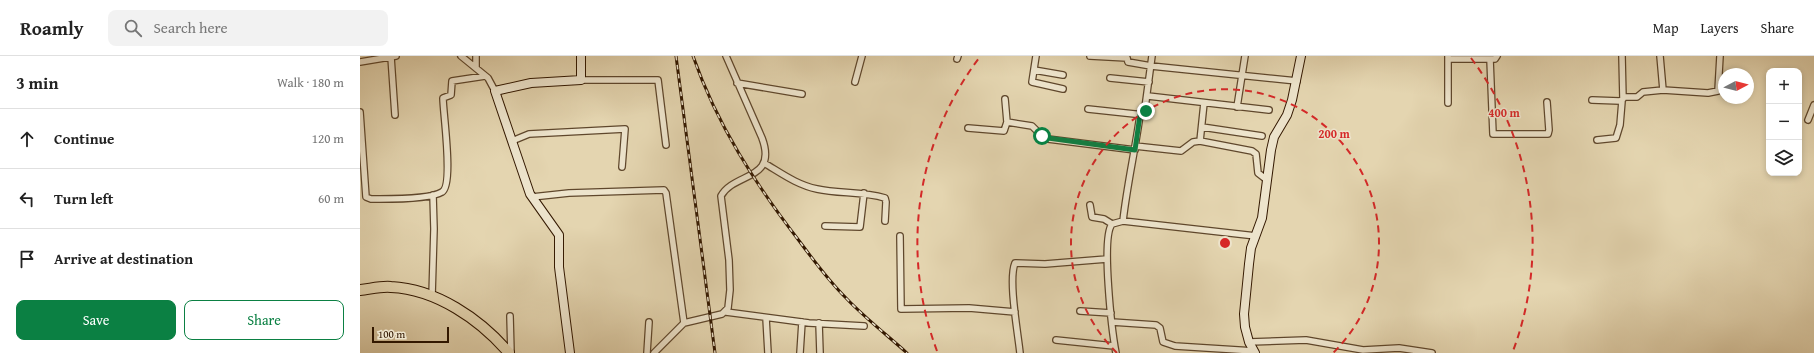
<!DOCTYPE html>
<html lang="en">
<head>
<meta charset="utf-8">
<style>
  body { margin:0; font-family:"Gentium Book Plus",serif; background:#f2f2f2; color:#222 }
  .controls { position:absolute; right:12px; top:12px; display:grid; overflow:hidden; border-radius:8px; box-shadow:0 2px 6px #0003 }
  .controls button { width:36px; height:36px; display:grid; place-items:center; padding:0; border:0; border-bottom:1px solid #e0e0e0; background:#fff; color:#222; font:20px sans-serif }
  .compass { position:absolute; left:1358px; top:12px; width:36px; height:36px; border-radius:50%; background:#fff; box-shadow:0 2px 6px #0003; rotate:83deg }
  .scale { position:absolute; left:12px; bottom:10px; width:77px; box-sizing:border-box; padding-left:4px; border:2px solid #331800; border-top:0; font-size:11px; line-height:14px; white-space:nowrap; color:#331800; -webkit-text-stroke:3px #ede4cc; paint-order:stroke }
  .stop { position:absolute; width:12px; height:12px; margin:-9px; border:3px solid #0b8043; border-radius:50%; background:#fff }
  .stop.end { background:#0b8043; border-color:#fff; box-shadow:0 1px 4px #0008 }
  .list { margin:0; padding:0; list-style:none }
  h2 { display:flex; justify-content:space-between; align-items:center; height:52px; margin:0; padding:0 16px; font-size:17px }
  h2 small { font-size:13px; font-weight:400; color:#767676 }
  .list li { display:grid; grid-template-columns:26px 1fr auto; gap:12px; align-items:center; box-sizing:border-box; height:60px; padding:0 16px; border-top:1px solid #e0e0e0 }
  .list b { display:block; font-size:15px; white-space:nowrap }
  .list em { font-size:13px; font-style:normal; color:#767676 }
  .actions { display:flex; gap:8px; padding:12px 16px }
  .actions a { flex:1; padding:9px 0; border:1px solid #0b8043; border-radius:8px; text-align:center; font-size:14px; color:#0b8043 }
  .actions .main { background:#0b8043; color:#fff }
  .icon { flex:none; width:22px; height:22px; fill:none; stroke:currentColor; stroke-width:2; stroke-linecap:round; stroke-linejoin:round }
  .map { position:relative; flex:none; width:1454px; height:297px; overflow:hidden }
  header { display:flex; align-items:center; gap:24px; box-sizing:border-box; height:56px; padding:0 20px; background:#fff; border-bottom:1px solid #e0e0e0 }
  header strong { font-size:19px }
  nav { display:flex; gap:22px; margin-inline-start:auto; font-size:14px }
  .search { width:280px; height:36px; background:#f2f2f2; display:flex; align-items:center; gap:10px; box-sizing:border-box; padding:0 14px; border-radius:8px; color:#767676; font-size:15px }
  main { display:flex }
  aside { flex:1; background:#fff }
  .map>svg:first-child { display:block }
</style>
</head>
<body>
<header>
<strong>Roamly</strong>
<div class="search"><svg class="icon" aria-label="search" viewBox="0 0 24 24"><circle cx="10" cy="10" r="6"/><path d="M15 15l6 6"/></svg>Search here</div>
<nav><a>Map</a><a>Layers</a><a>Share</a></nav>
</header>
<main>
<aside>
<h2>3 min<small>Walk · 180 m</small></h2>
<ul class="list">
<li><svg class="icon" aria-label="ahead" viewBox="0 0 24 24"><path d="M12 20V5M6 11l6-6 6 6"/></svg><div><b>Continue</b></div><em>120 m</em></li>
<li><svg class="icon" aria-label="left" viewBox="0 0 24 24"><path d="M17 20v-9H6M10 6l-5 5 5 5"/></svg><div><b>Turn left</b></div><em>60 m</em></li>
<li><svg class="icon" aria-label="arrive" viewBox="0 0 24 24"><path d="M6 21V4h12l-3 4 3 4H6"/></svg><div><b>Arrive at destination</b></div></li>
</ul>
<div class="actions"><a class="main">Save</a><a>Share</a></div>
</aside>
<div class="map">
<svg width="1454" height="297" viewBox="0 0 1454 297">
  <rect width="100%" height="100%" fill="#e4d5b0"/>
  <filter id="stains"><feTurbulence type="fractalNoise" baseFrequency=".005" numOctaves="4"/><feColorMatrix values="0 0 0 0 .2 0 0 0 0 .09 0 0 0 0 .02 0 0 0 .5 -.17"/></filter>
  <radialGradient id="worn" r=".72"><stop offset=".6" stop-color="#630" stop-opacity="0"/><stop offset="1" stop-color="#630" stop-opacity=".3"/></radialGradient>
  <g fill="none" stroke-linecap="round" stroke-linejoin="round">
    <defs>
      <path id="street" d="M101,0L128,22L135,35
        M676,0L672,26L703,33
        M730,0L767,2L768,6L791,10L937,25
        M1088,0V47
        M1300,0L1303,34L1348,37L1358,35L1360,0
        M31,1L35,59
        M597,3L598,0
        M1088,3H1135L1137,0
        M1130,3L1133,78H1188L1189,74L1187,46
        M0,6L36,0
        M116,12V0
        M674,14L703,19
        M750,22L789,26
        M221,24H298L306,89
        M495,26L502,0
        M377,27L442,38
        M788,40L909,54
        M1263,41H1277L1283,36L1303,34
        M1232,44L1260,45L1263,43L1262,0
        M877,51L885,0
        M728,53L784,59L792,0
        M0,56L6,141L11,143C26,143 69,144 82,136C94,129 83,57 83,42L91,39L92,25L125,20
        M1448,64L1454,49
        M647,66L672,70L683,81L688,83L775,94
        M842,71L902,80
        M608,72L644,75L647,66L645,43
        M1237,84L1256,82L1260,69L1262,45
        M152,85L169,78L265,73L262,111
        M840,85L844,47
        M775,90L821,95L833,86L840,85L892,95L896,98L898,117L907,124
        M404,107C421,117 437,129 457,133C479,138 502,135 525,142L526,146L525,165
        M172,141L209,137L304,134L306,137L324,267
        M730,149L732,161L744,163L752,168
        M763,165C767,129 775,95 780,59
        M465,170L500,171L504,137
        M540,180L541,253L609,252L655,256
        M72,240L74,173L73,139
        M720,255L751,257
        M366,256L449,267L504,270
        M150,260L151,297
        M406,262L408,297
        M752,266L796,269L800,272L803,286L815,290L894,295
        M459,267L460,297
        M696,284L754,290
        M889,286L946,284L1003,294L1039,292L1072,297
        M287,297L289,266
        M294,297L324,267L362,258L368,252L370,234L369,204L361,140C374,116 418,125 402,82L366,0
        M440,297L442,266
        M660,297C658,277 648,224 655,207L685,208L747,203
        M756,297C752,276 741,182 752,168L763,165L896,180"/>
      <path id="secondary" d="M210,297L199,211V179L170,138L135,35L171,27L221,24V0
        M895,297L889,286L885,271L884,258L889,208L891,192L902,162L911,94L914,81L927,59L932,44L941,0"/>
      <path id="highway" d="M0,234C10,233 21,230 31,231C76,233 120,263 149,297"/>
    </defs>
    <use href="#street" stroke="#5f472c" stroke-width="8"/>
    <use href="#secondary" stroke="#331800" stroke-width="10"/>
    <use href="#highway" stroke="#331800" stroke-width="12"/>
    <use href="#street" stroke="#ede4cc" stroke-width="5.5"/>
    <use href="#secondary" stroke="#ede4cc" stroke-width="8"/>
    <use href="#highway" stroke="#e4d5b0" stroke-width="10"/>
    <defs>
      <path id="rail" d="M316,0L355,297
        M333,0C357,69 396,129 440,186C454,205 469,225 486,242C505,262 527,279 547,297"/>
    </defs>
    <use href="#rail" stroke="#331800" stroke-width="3"/>
    <use href="#rail" stroke="#ede4cc" stroke-width="1.5" stroke-dasharray="4.5" stroke-linecap="butt"/>
  </g>
  <g fill="none" stroke-linecap="round" stroke-linejoin="round">
    <path stroke="#0b8043" stroke-width="5" d="M682,80L688,82L775,94L780,59H784L786,55"/>
  </g>
  <g fill="none" stroke="#d62828" stroke-width="2" stroke-dasharray="7 5">
    <path d="M757 297A154 154 0 1 1 973 297"/>
    <path d="M577 295A308 308 0 0 1 619 2M1111 2A308 308 0 0 1 1153 295"/>
  </g>
  <circle cx="865" cy="187" r="6" fill="#d62828" stroke="#ede4cc" stroke-width="2"/>
  <g font-size="12" text-anchor="middle" font-weight="bold" fill="#d62828" stroke="#ede4cc" stroke-width="3" stroke-linejoin="round" paint-order="stroke">
    <text x="1144" y="61">400 m</text>
    <text x="974" y="82">200 m</text>
  </g>
  <rect width="100%" height="100%" filter="url(#stains)"/>
  <rect width="100%" height="100%" fill="url(#worn)"/>
</svg>
<div class="controls">
<button>+</button>
<button>−</button>
<button><svg class="icon" aria-label="layers" viewBox="0 0 24 24"><path d="M12 4l9 5-9 5-9-5zM3 14l9 5 9-5"/></svg></button>
</div>
<svg class="compass" viewBox="-18 -18 36 36"><path d="M0-13l5 13h-10z" fill="#e53935"/><path d="M0 13l5-13h-10z" fill="#767676"/></svg>
<div class="scale">100 m</div>
<div class="stop" style="left:682px;top:80px"></div>
<div class="stop end" style="left:786px;top:55px"></div>
</div>
</main>
</body>
</html>
